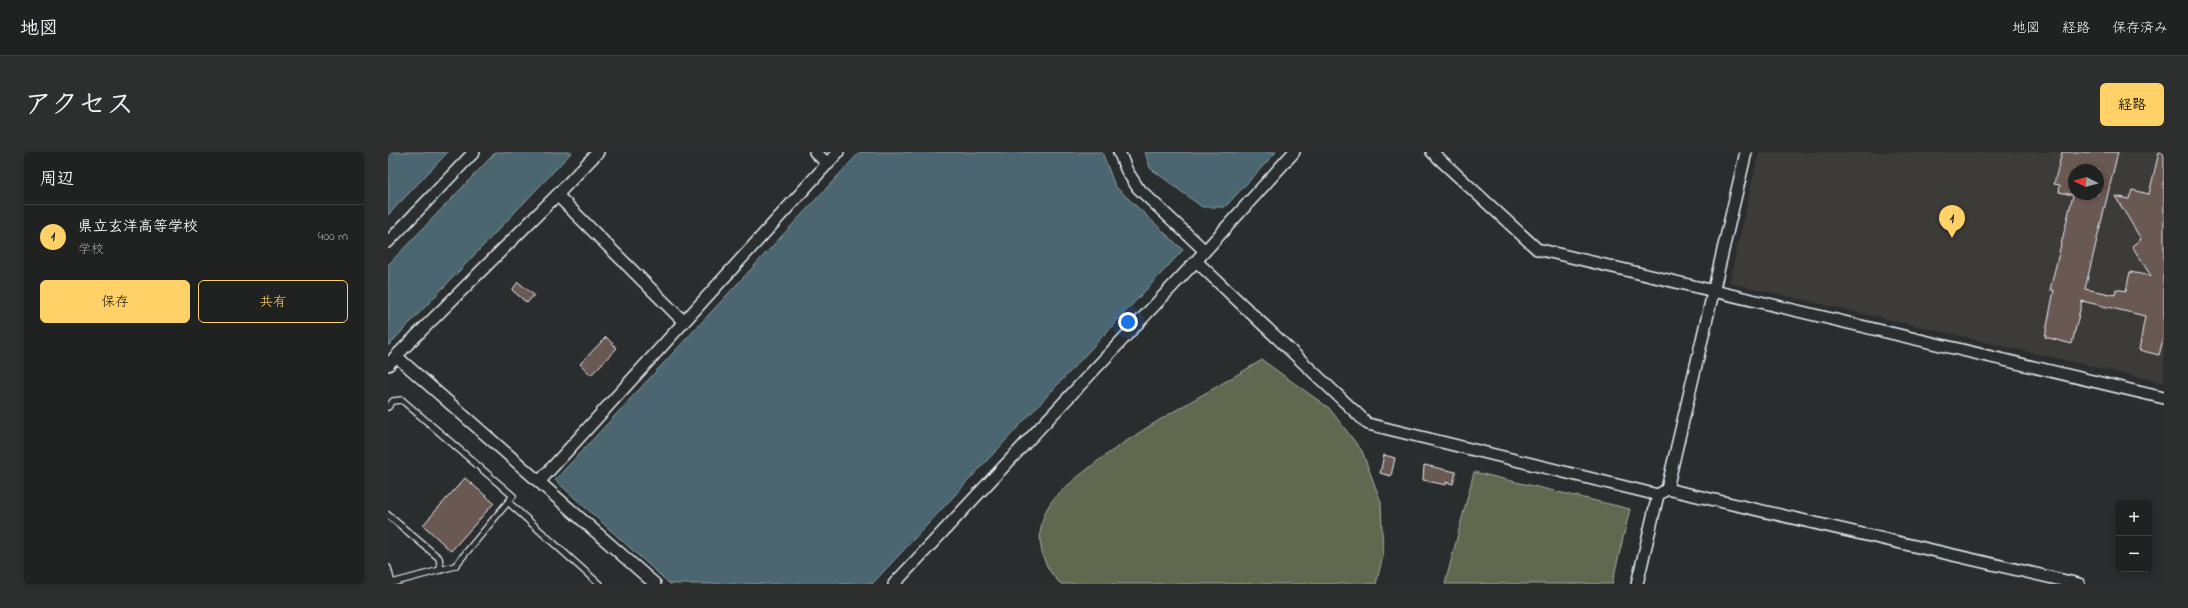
<!DOCTYPE html>
<html lang="ja">
<head>
<meta charset="utf-8">
<style>
  body { margin:0; font-family:"Indie Flower","Klee One",sans-serif; background:#2d2f2f; color:#f1f3f6 }
  .controls { position:absolute; right:12px; bottom:12px; display:grid; overflow:hidden; border-radius:6px; box-shadow:0 2px 6px #0003 }
  .controls button { width:36px; height:36px; display:grid; place-items:center; padding:0; border:0; border-bottom:1px solid #3d3f40; background:#202222; color:#f1f3f6; font:20px sans-serif }
  .compass { position:absolute; left:1680px; top:12px; width:36px; height:36px; border-radius:50%; background:#202222; box-shadow:0 2px 6px #0003; rotate:275deg }
  .you { position:absolute; left:740px; top:170px; width:14px; height:14px; margin:-10px; border:3px solid #fff; border-radius:50%; background:#1a73e8; box-shadow:0 0 0 6px #1a73e833 }
  .badge { display:grid; place-items:center; width:26px; height:26px; border-radius:50%; background:#ffd166; color:#111; font-size:13px; font-weight:700 }
  .pin { position:absolute; translate:-50% -33px; filter:drop-shadow(0 1px 2px #0008) }
  .pin::after { content:''; position:absolute; top:21px; width:14px; height:12px; background:inherit; clip-path:polygon(0 0,100% 0,50% 100%) }
  .list { margin:0; padding:0; list-style:none }
  h2 { display:flex; justify-content:space-between; align-items:center; height:52px; margin:0; padding:0 16px; font-size:17px }
  h2 small { font-size:13px; font-weight:400; color:#a2a4a5 }
  .list li { display:grid; grid-template-columns:26px 1fr auto; gap:12px; align-items:center; box-sizing:border-box; height:64px; padding:0 16px; border-top:1px solid #3d3f40 }
  .list b { display:block; font-size:15px; white-space:nowrap }
  .list p { margin:0; font-size:13px; white-space:nowrap; color:#a2a4a5 }
  .list em { font-size:13px; font-style:normal; color:#a2a4a5 }
  .actions { display:flex; gap:8px; padding:12px 16px }
  .actions a { flex:1; padding:9px 0; border:1px solid #ffd166; border-radius:6px; text-align:center; font-size:14px; color:#ffd166 }
  .actions .main { background:#ffd166; color:#111 }
  .map { position:relative; flex:none; width:1776px; height:432px; overflow:hidden; border-radius:6px }
  header { display:flex; align-items:center; gap:24px; box-sizing:border-box; height:56px; padding:0 20px; background:#202222; border-bottom:1px solid #3d3f40 }
  header strong { font-size:19px }
  nav { display:flex; gap:22px; margin-inline-start:auto; font-size:14px }
  .intro { display:flex; align-items:center; justify-content:space-between; box-sizing:border-box; height:96px; padding:0 24px }
  h1 { margin:0; font-size:28px }
  .button { padding:10px 18px; border-radius:6px; background:#ffd166; color:#111; font-size:14px; font-weight:700 }
  main { display:flex; gap:24px; padding:0 24px }
  aside { flex:1; background:#202222; border-radius:6px; box-shadow:0 2px 6px #0003 }
  .map>svg:first-child { display:block }
</style>
</head>
<body>
<header>
<strong>地図</strong>
<nav><a>地図</a><a>経路</a><a>保存済み</a></nav>
</header>
<div class="intro"><h1>アクセス</h1><a class="button">経路</a></div>
<main>
<aside>
<h2>周辺<small></small></h2>
<ul class="list">
<li><span class="badge">1</span><div><b>県立玄洋高等学校</b><p>学校</p></div><em>400 m</em></li>
</ul>
<div class="actions"><a class="main">保存</a><a>共有</a></div>
</aside>
<div class="map">
<svg width="1776" height="432" viewBox="0 0 1776 432">
  <rect width="100%" height="100%" fill="#2a2d2e"/>
  <filter id="ink" filterUnits="userSpaceOnUse"><feTurbulence type="fractalNoise" baseFrequency=".025" numOctaves="2"/><feDisplacementMap in="SourceGraphic" scale="8" xChannelSelector="R" yChannelSelector="G"/><feConvolveMatrix kernelMatrix="1 2 1 2 8 2 1 2 1" color-interpolation-filters="sRGB"/></filter>
  <g filter="url(#ink)">
    <path fill="#3d3a39" fill-rule="evenodd" d="M1371,0H1776V231L1341,131ZM1686,18H1710V42H1686Z"/>
    <path fill="#61684f" stroke="#a4aca4" d="M874,208L941,256L974,299L993,350L995,404L988,432H673C651,413 646,380 660,355C666,344 678,335 687,327C743,280 811,246 874,208Z
      M1086,320L1242,357L1224,432H1057Z"/>
    <path fill="#4b666f" stroke="#8a9ea6" d="M0,0H60L0,63Z
      M108,0H184L0,194V113Z
      M472,0H714L727,34L795,98L484,432H282L167,328Z
      M757,0H888L837,55H814L762,16Z"/>
    <path fill="#6a5853" stroke="#e8f1f8" fill-rule="evenodd" d="M1674,0H1730L1697,137L1727,143L1728,137L1738,139L1742,120L1763,124L1744,94L1753,87L1727,44L1741,47L1744,38L1761,42L1771,0H1776V184L1771,203L1751,198L1757,164L1694,149L1684,192L1657,185L1666,138H1662L1685,43L1671,40L1672,33L1666,32ZM1686,18H1710V42H1686Z
      M130,130L146,143L139,151L124,138Z
      M218,185L229,196L203,223L192,212Z
      M996,303L1007,306L1003,324L992,321Z
      M1036,313L1068,320L1065,332L1058,330V333L1035,328Z
      M77,326L106,351L63,399L35,373Z"/>
    <g fill="none" stroke-linecap="round" stroke-linejoin="round">
      <defs>
        <path id="service" d="M0,255L5,249L14,248L125,344L120,350L211,432
          M0,363L51,406L53,418
          M0,416L4,432
          M4,431L67,414L120,350"/>
        <path id="minor" d="M210,0L169,43L8,204L267,432
          M427,0L440,12
          M731,0L739,19L750,36L817,99
          M1044,0L1149,97L1776,246
          M169,43L296,170
          M0,90L86,0
          M808,109L980,272L1270,343
          M0,213L8,204
          M151,330L450,0
          M1279,337L1691,432
          M506,432L808,109L906,0
          M1249,432L1270,343L1279,337L1358,0"/>
      </defs>
      <use href="#service" stroke="#e8f1f8" stroke-width="8"/>
      <use href="#minor" stroke="#e8f1f8" stroke-width="14"/>
      <use href="#service" stroke="#2a2d2e" stroke-width="5.5"/>
      <use href="#minor" stroke="#2a2d2e" stroke-width="11"/>
    </g>
  </g>
</svg>
<div class="controls">
<button>+</button>
<button>−</button>
</div>
<svg class="compass" viewBox="-18 -18 36 36"><path d="M0-13l5 13h-10z" fill="#e53935"/><path d="M0 13l5-13h-10z" fill="#a2a4a5"/></svg>
<div class="you"></div>
<div class="pin badge" style="left:1564px;top:86px">1</div>
</div>
</main>
</body>
</html>
